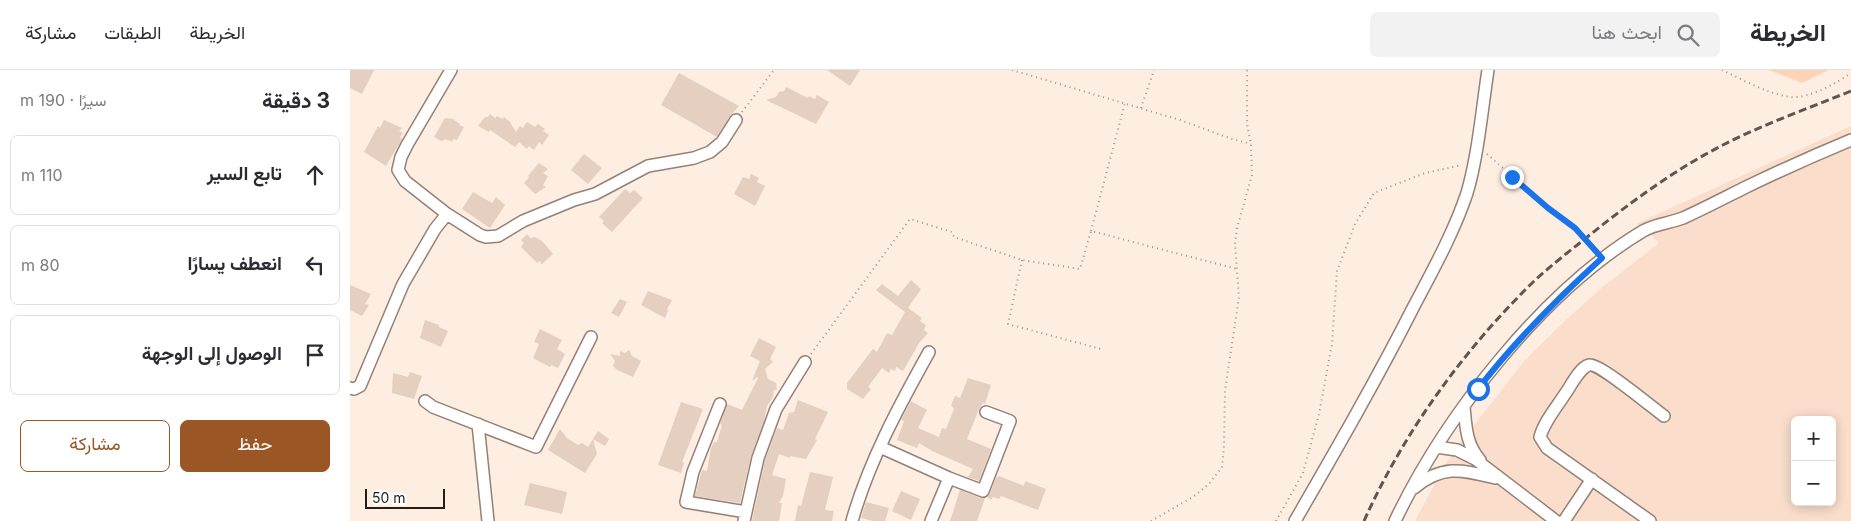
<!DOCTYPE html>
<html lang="ar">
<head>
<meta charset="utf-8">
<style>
  body { margin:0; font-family:Inter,Vazirmatn,sans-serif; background:#f2f2f3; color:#2b2b33; direction:rtl }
  .controls { position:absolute; right:15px; bottom:15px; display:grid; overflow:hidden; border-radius:8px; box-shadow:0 2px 12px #0003 }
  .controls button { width:45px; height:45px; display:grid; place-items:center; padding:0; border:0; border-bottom:1px solid #e1e1e2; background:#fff; color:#2b2b33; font:25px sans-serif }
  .scale { position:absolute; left:15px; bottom:12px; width:80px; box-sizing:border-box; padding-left:5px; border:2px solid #241d18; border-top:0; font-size:14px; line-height:18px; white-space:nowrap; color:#241d18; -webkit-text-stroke:4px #fefefe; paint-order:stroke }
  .stop { position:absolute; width:15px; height:15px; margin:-11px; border:4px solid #1a73e8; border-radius:50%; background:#fff }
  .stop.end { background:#1a73e8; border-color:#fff; box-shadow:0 1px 5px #0008 }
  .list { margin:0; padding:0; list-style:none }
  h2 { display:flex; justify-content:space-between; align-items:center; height:65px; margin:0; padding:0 20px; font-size:21px }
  h2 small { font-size:16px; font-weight:400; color:#7c7c81 }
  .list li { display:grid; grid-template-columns:32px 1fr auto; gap:15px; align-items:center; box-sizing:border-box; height:80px; margin:0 10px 10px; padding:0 10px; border:1px solid #e1e1e2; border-radius:8px }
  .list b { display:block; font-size:19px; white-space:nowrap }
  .list em { font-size:16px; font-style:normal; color:#7c7c81 }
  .actions { display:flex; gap:10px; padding:15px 20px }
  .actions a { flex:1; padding:11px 0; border:1px solid #9a5725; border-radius:8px; text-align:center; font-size:18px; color:#9a5725 }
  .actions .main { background:#9a5725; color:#fff }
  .icon { flex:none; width:28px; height:28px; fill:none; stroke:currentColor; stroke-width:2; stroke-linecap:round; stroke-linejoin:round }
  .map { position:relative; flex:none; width:1501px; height:451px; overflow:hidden; direction:ltr }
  header { display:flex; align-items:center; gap:30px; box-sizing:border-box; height:70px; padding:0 25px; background:#fff; border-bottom:1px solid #e1e1e2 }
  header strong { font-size:24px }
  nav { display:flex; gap:28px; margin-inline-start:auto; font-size:18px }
  .search { width:350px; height:45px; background:#f2f2f3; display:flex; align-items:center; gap:12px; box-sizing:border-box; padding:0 18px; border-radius:8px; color:#7c7c81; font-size:19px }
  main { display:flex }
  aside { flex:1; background:#fff }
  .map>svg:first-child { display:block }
</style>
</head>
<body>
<header>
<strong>الخريطة</strong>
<div class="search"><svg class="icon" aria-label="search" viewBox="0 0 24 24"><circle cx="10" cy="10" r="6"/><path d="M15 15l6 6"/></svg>ابحث هنا</div>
<nav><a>الخريطة</a><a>الطبقات</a><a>مشاركة</a></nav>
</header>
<main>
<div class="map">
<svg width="1501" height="451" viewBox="0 0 1501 451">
  <rect width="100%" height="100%" fill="#feede1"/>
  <path fill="#faddcb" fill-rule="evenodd" d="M1501,56V451H1065L1096,393L1110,373L1175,290L1219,247L1255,215L1309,173L1295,159L1286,154ZM1445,350H1482V432H1445Z"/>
  <path fill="#fed4b9" d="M1419,0H1479L1452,13Z"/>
  <path fill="#e4cfc1" d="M0,0H24L12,24L0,18Z
    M477,0H510L500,16Z
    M329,3L389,36L380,46L367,67L311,35Z
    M436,17L458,28L459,26L465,29L467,25L479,32L466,54L416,30L426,27L429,22L434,21Z
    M140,44L145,48L147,46L153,49L154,47L160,52L166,62L170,56L173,58L177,52L185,57L188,54L195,59L193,61L199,65L192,75L189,72L184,80L179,76L177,79L169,72L165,77L140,60L139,62L128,56L135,47H138Z
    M95,48L103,49L110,54L109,55L114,57L107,70L104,69L101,72L100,70L98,71L97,69L91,71L84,67Z
    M34,50L52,58L49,61L53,63L50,67L52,69L36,96L14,82L28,56L30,58Z
    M234,84L252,98L238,114L221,100Z
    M189,93L198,99L193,103L198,106L193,115L196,117L185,124L174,113L179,107L178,106Z
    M401,104L409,108L407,112L415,116L405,136L384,124L393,107L399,109Z
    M275,119L280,123L284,120L293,128L262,162L252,153L254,151L249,147Z
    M123,122L142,133L146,127L155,135L140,158L112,139Z
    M177,164L180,168L185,167L192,171L203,184L192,194L189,191L187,193L171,177L174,173L171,170Z
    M561,210L571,219L558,238L572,248L570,251L576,255L574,260L578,263L569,273L553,301L546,297L545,301L541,299L539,303L532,298L518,317L521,319L513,329L497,319V313L523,279L527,282L537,263L542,265L555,242L526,220L532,214L548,226Z
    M0,215L21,224L15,234L19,235L12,246L0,240Z
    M298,221L322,230L317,239L318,241L315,248L291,235Z
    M270,229L277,232L269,247L261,243Z
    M75,250L89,255V257L98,261L91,277L70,268Z
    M190,259L212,270L207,279L215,284L208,298L201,295L200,297L183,288L189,274L184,272Z
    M409,268L426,277L420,289L423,292L415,299L418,309L426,313L427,320H424L423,327L417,336L414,351L401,386L390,433L345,426L352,400L357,401L361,378L364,372H367L372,355L370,354L377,334L392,340L408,308L407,307L402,311L410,291L400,286Z
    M279,280L282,286L291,291L283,307L267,300L263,296L265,291L260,284L270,286V281L275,283Z
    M60,302L72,306L64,329L42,323L43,303L58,307Z
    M618,308L641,315L635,334L633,333L629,339L617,369L641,379L629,411L618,407L623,399L582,381L569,373L567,378L547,370L554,351L551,350L561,331L577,340L568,358L589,367L592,358L596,359L604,339L601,335L605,326L610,328Z
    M448,330L478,342L465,369L467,370L456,389L440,386V388L429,384L422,405L436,409L433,426L429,433H432L429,451H402L415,390L427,358L433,360L439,343L444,342Z
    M331,332L353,339L332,392L334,393L331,403L308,395Z
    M210,359L217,368L228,375L232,373L238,377L243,369L247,384L235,403L198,380Z
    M248,361L259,369L255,376L243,369Z
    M460,402L483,407L475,440L484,441L482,451H445L448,435L451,436Z
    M649,406L674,416L675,411L696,419L688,440L651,426L649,429L643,427L641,430L637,427L640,424L646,408Z
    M180,413L217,422L212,444L174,435Z
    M610,420L630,428H635L627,451H600Z
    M551,421L570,429L561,450L542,441Z
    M516,432L539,438L535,451H523L511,448Z"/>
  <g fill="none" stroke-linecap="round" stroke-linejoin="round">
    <defs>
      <path id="minor" d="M97,144L130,165L136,167L148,166L173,151L224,130L245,124L298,96L344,88L360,82L372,72L386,50
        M0,318L4,319L10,316L53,214L85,159L97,144L55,111L48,100L51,87L57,75L101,0
        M75,331L83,337L186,377L241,267
        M370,334L343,402L336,432L396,442
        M1114,337C1116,357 1116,374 1130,390
        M128,354L138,451
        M530,377L599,408L633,421L660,351L636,342
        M1086,377L1107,380L1125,389L1206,451
        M1064,418C1093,394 1112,400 1145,408
        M394,451L408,388L426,339L455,292
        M502,451C519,391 549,336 579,282
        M581,451L599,408
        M945,451C986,380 1027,309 1064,236C1083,200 1104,162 1117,123C1128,86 1132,39 1138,0
        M1045,451C1095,346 1193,221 1293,161C1305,154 1320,153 1333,148C1353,139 1374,128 1394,118C1429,101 1465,85 1501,70
        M1214,451L1242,409
        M1300,451L1197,378L1190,367C1194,352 1206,338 1215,324C1221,316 1229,298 1239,295C1248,292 1303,338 1314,346"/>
    </defs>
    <use href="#minor" stroke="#958175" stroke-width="14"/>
    <path stroke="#a2958c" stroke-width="2" stroke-dasharray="1 4" stroke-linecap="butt" d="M662,0L830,50L882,69L901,74
      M1372,0C1394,10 1417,24 1441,27C1458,29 1487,13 1501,3
      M791,38L804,0
      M392,42L424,0
      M1137,84L1198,138L1225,158L1246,180
      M741,161L775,33
      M672,190L658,254L751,279
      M461,284L560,149L602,162L604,167L672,190L730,199L741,161L887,199
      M801,451L843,427L859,414L872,397L874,376L875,321L889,227L885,174L887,158L902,105L901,74L897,54V0
      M926,451L953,403L969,344L982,274L987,201L1005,154L1024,123L1075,103L1112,95"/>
    <use href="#minor" stroke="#fff" stroke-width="11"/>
    <path stroke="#60564f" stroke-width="3" stroke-dasharray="8 4" stroke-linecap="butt" d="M1014,451C1053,364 1110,285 1178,217C1197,198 1220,181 1241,164C1281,132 1323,101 1369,77C1411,55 1457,39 1501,21"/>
  </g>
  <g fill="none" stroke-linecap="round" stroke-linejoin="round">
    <path stroke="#1a73e8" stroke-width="6" d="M1128,319C1165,271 1207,229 1252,188L1225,158L1198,138L1162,107"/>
  </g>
</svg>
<div class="controls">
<button>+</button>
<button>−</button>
</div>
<div class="scale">50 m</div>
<div class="stop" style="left:1128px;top:319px"></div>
<div class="stop end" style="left:1162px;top:107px"></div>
</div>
<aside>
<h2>3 دقيقة<small>سيرًا · 190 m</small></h2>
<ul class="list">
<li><svg class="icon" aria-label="ahead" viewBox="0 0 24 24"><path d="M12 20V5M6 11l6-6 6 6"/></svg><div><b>تابع السير</b></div><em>110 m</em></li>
<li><svg class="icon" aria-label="left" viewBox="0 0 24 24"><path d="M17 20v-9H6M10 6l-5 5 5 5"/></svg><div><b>انعطف يسارًا</b></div><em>80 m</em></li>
<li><svg class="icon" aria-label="arrive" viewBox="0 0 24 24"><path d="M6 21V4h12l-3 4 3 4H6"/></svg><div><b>الوصول إلى الوجهة</b></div></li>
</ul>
<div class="actions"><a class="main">حفظ</a><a>مشاركة</a></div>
</aside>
</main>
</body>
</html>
